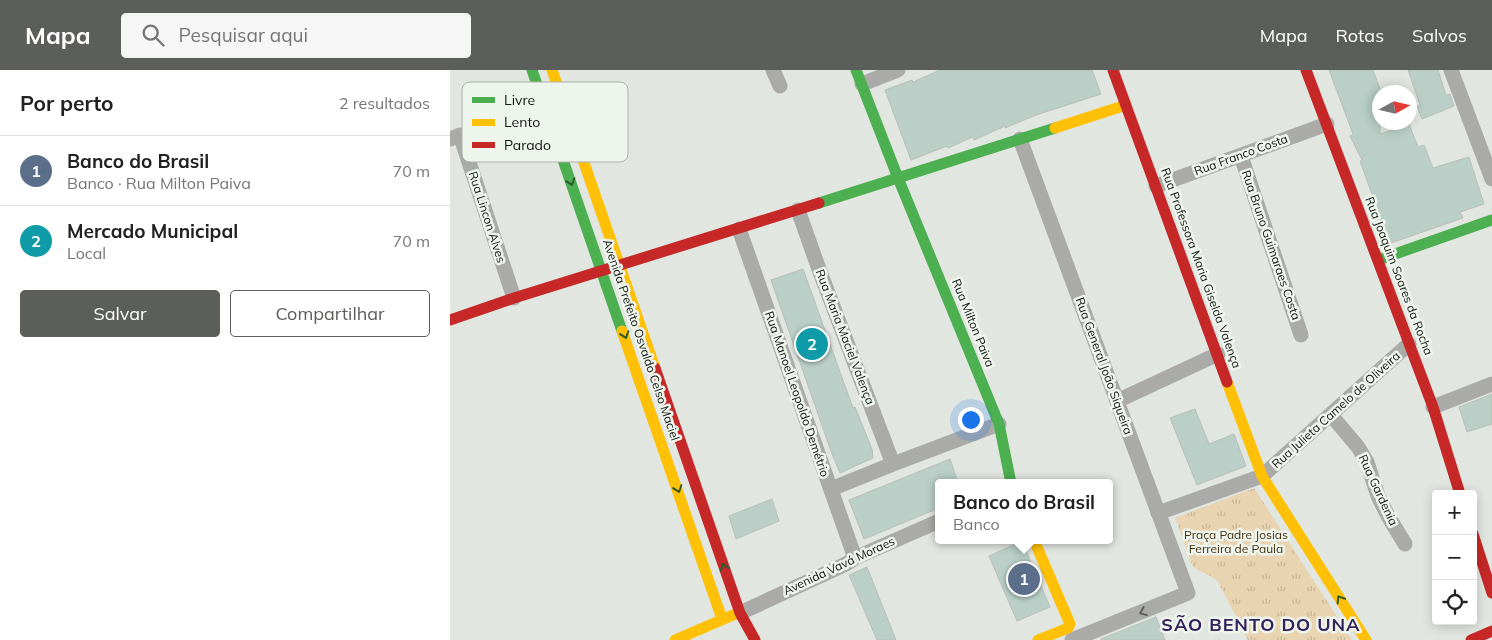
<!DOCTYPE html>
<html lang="pt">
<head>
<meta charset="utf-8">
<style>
  body { margin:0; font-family:Mulish,sans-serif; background:#f6f6f6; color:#222 }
  .controls { position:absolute; right:15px; bottom:15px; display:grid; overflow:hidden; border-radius:5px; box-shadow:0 2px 12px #0003 }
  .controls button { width:45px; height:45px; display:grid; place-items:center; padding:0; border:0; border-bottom:1px solid #e0e0e0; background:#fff; color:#222; font:25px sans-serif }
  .compass { position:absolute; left:922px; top:15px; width:45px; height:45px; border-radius:50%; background:#fff; box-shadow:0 2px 12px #0003; rotate:82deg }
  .you { position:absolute; left:520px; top:349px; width:18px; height:18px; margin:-12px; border:4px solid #fff; border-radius:50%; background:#1a73e8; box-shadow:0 0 0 8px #1a73e833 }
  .badge { display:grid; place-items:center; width:32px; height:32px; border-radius:50%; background:#5b5e5a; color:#fff; font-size:16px; font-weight:700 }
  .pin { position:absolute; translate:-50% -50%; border:2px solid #fff; box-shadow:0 1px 5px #0006 }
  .popup { position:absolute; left:485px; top:409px; width:178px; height:65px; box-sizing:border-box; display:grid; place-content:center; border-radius:5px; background:#fff; filter:drop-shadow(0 1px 4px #0005); font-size:16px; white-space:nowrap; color:#767676 }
  .popup b { font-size:19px; color:#222 }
  .popup::after { content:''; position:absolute; left:50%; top:100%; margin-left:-10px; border:10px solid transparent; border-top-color:#fff }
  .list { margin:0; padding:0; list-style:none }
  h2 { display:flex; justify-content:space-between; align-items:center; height:65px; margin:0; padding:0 20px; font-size:21px }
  h2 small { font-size:16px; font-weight:400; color:#767676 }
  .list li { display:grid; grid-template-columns:32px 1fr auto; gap:15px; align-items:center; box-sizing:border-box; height:70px; padding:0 20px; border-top:1px solid #e0e0e0 }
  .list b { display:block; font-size:19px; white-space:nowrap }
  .list p { margin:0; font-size:16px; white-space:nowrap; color:#767676 }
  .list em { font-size:16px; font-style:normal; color:#767676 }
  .actions { display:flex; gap:10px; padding:15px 20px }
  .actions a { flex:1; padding:11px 0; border:1px solid #5b5e5a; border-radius:5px; text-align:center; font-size:18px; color:#5b5e5a }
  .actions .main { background:#5b5e5a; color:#fff }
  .icon { flex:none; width:28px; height:28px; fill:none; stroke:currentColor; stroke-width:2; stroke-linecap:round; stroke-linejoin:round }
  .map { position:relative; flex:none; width:1042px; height:570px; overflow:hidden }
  header { display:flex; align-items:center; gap:30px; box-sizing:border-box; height:70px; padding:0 25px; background:#5b5e5a; color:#fff }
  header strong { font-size:24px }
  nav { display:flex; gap:28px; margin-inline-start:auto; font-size:18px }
  .search { width:350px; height:45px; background:#f6f6f6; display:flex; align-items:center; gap:12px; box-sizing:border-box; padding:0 18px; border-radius:5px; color:#767676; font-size:19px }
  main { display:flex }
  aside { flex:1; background:#fff }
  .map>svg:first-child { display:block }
</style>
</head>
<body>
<header>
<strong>Mapa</strong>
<div class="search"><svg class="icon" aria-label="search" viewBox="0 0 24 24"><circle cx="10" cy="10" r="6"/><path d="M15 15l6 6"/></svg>Pesquisar aqui</div>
<nav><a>Mapa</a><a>Rotas</a><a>Salvos</a></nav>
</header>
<main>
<aside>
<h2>Por perto<small>2 resultados</small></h2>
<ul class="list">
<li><span class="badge" style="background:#5c6f8a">1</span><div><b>Banco do Brasil</b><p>Banco · Rua Milton Paiva</p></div><em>70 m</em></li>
<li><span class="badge" style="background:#0f9aa8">2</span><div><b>Mercado Municipal</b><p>Local</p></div><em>70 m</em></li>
</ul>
<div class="actions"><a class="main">Salvar</a><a>Compartilhar</a></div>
</aside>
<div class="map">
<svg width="1042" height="570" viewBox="0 0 1042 570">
  <defs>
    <pattern id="park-tufts" width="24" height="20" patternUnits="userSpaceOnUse" patternTransform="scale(1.25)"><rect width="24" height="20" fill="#e8d4b0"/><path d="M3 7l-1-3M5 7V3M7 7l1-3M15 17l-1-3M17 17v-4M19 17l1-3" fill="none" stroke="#c6b596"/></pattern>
  </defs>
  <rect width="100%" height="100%" fill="#e2e6e1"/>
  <path fill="url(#park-tufts)" d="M804,418L902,570H798L767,510L743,497L725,448Z"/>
  <path fill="#b9cfc7" stroke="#babeba" d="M490,0H642L651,24L586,45L555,58V56L524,70L523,67L498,78L497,76L461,90L435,20L462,10L463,12Z
    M879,0H923L930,19V64L959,54L968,77L974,75L983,98L1019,87L1034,134L1010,142L1013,148L938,174L921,128L923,127L910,91L912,90L900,66L903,64Z
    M958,0H988L996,25L1000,24L1004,36L972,49L967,36L970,35Z
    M353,199L403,338L405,337L422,379L423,388L390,403L382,384L321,210Z
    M1042,324V354L1017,362L1009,337Z
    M745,339L759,374L784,364L796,396L747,415L720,348Z
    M500,389L508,413H489V438L414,469L399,430Z
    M322,429L329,451L286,469L279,446Z
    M572,471L600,537L567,551L539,486Z
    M417,497L446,570H427L399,505Z
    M706,547L715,570H651V569Z"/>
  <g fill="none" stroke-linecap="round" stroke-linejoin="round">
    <path stroke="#aaaba9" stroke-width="15" d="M323,0L330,16
      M1001,0L1042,109
      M412,14L448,0
      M0,69L10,65L64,228
      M570,69L738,523L622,570
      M791,86L851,265
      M706,116L877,54
      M348,140L370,202L443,394
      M289,159L405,488
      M667,331L768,284
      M983,337L1042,314
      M881,345L908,377L917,392L928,426L938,446L955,474
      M381,419L443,394L549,354
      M708,443L812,406L959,274
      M290,543L396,494L405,488L489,451"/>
    <path stroke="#4caf50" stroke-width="11" d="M82,0L172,261
      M406,0L448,108L549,354L561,413
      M369,133L605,58
      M928,190L1042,150"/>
    <path stroke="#ffc107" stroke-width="11" d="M102,0L205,298
      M605,58L676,35
      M172,261L272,549
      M777,312L812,406L916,570
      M584,470L620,554L618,558L588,570
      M225,570L283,545"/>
    <path stroke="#c62828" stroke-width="11" d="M663,0L777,312
      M856,0L983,337L1010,424
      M0,250L64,228L369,133
      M205,298L290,543L305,570
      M1023,464L1042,523
      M1021,570L1042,561"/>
  </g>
  <defs><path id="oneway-chevron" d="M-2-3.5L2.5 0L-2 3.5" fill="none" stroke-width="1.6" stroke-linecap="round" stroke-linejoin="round" transform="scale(1.25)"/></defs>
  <g stroke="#2d5a2e">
    <use href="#oneway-chevron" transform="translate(121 112) rotate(71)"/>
    <use href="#oneway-chevron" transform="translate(175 265) rotate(71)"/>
    <use href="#oneway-chevron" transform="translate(228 419) rotate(71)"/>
    <use href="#oneway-chevron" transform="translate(274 497) rotate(-110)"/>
    <use href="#oneway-chevron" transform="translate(890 529) rotate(-122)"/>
  </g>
  <use stroke="#5e605e" href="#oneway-chevron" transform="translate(693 542) rotate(158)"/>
  <g text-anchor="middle" stroke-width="5" stroke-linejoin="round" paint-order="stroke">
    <g font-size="12" fill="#131512" stroke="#eef5ed">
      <text transform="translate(791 85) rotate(-20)" y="4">Rua Franco Costa</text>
      <text transform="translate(37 147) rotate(72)" y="4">Rua Lincon Alves</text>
      <text transform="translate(821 175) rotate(71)" y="4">Rua Bruno Guimaraes Costa</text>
      <text transform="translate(751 198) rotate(70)" y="4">Rua Professora Maria Giselda Valença</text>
      <text transform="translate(949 206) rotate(69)" y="4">Rua Joaquim Soares da Rocha</text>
      <text transform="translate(523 253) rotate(68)" y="4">Rua Milton Paiva</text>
      <text transform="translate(395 267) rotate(69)" y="4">Rua Maria Maciel Valença</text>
      <text transform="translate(191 270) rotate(71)" y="4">Avenida Prefeito Osvaldo Celso Maciel</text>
      <text transform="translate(654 296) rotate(70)" y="4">Rua General João Siqueira</text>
      <text transform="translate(347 324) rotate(71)" y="4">Rua Manoel Leopoldo Demétrio</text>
      <text transform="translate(886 340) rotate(-42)" y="4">Rua Julieta Camelo de Oliveira</text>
      <text transform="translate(928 420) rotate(65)" y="4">Rua Gardenia</text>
      <text transform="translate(389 496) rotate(-25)" y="4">Avenida Vavá Moraes</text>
    </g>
    <g font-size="12" fill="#43300f" stroke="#eef5ed">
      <text x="786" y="469">Praça Padre Josias<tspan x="786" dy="14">Ferreira de Paula</tspan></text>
    </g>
    <g font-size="18" font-weight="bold" letter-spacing="1" fill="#33225c" stroke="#eef5ed">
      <text x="811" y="561">SÃO BENTO DO UNA</text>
    </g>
  </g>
  <rect x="12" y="12" width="166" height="80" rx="8" fill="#eef5ed" stroke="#acb2ab" stroke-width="1"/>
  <rect x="22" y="27" width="23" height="6" fill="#4caf50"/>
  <rect x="22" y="49" width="23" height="7" fill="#ffc107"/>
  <rect x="22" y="72" width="23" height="6" fill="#c62828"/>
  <g font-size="14" fill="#131512">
    <text x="54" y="35">Livre</text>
    <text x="54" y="57">Lento</text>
    <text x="54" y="80">Parado</text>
  </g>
</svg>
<div class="controls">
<button>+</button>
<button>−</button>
<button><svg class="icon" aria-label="locate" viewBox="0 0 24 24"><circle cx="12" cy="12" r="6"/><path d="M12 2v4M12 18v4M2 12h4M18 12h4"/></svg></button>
</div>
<svg class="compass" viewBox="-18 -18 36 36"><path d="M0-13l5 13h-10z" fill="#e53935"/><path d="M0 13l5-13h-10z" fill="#767676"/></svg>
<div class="you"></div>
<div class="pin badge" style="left:574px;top:509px;background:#5c6f8a">1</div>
<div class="popup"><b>Banco do Brasil</b>Banco</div>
<div class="pin badge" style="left:362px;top:274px;background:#0f9aa8">2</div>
</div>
</main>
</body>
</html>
